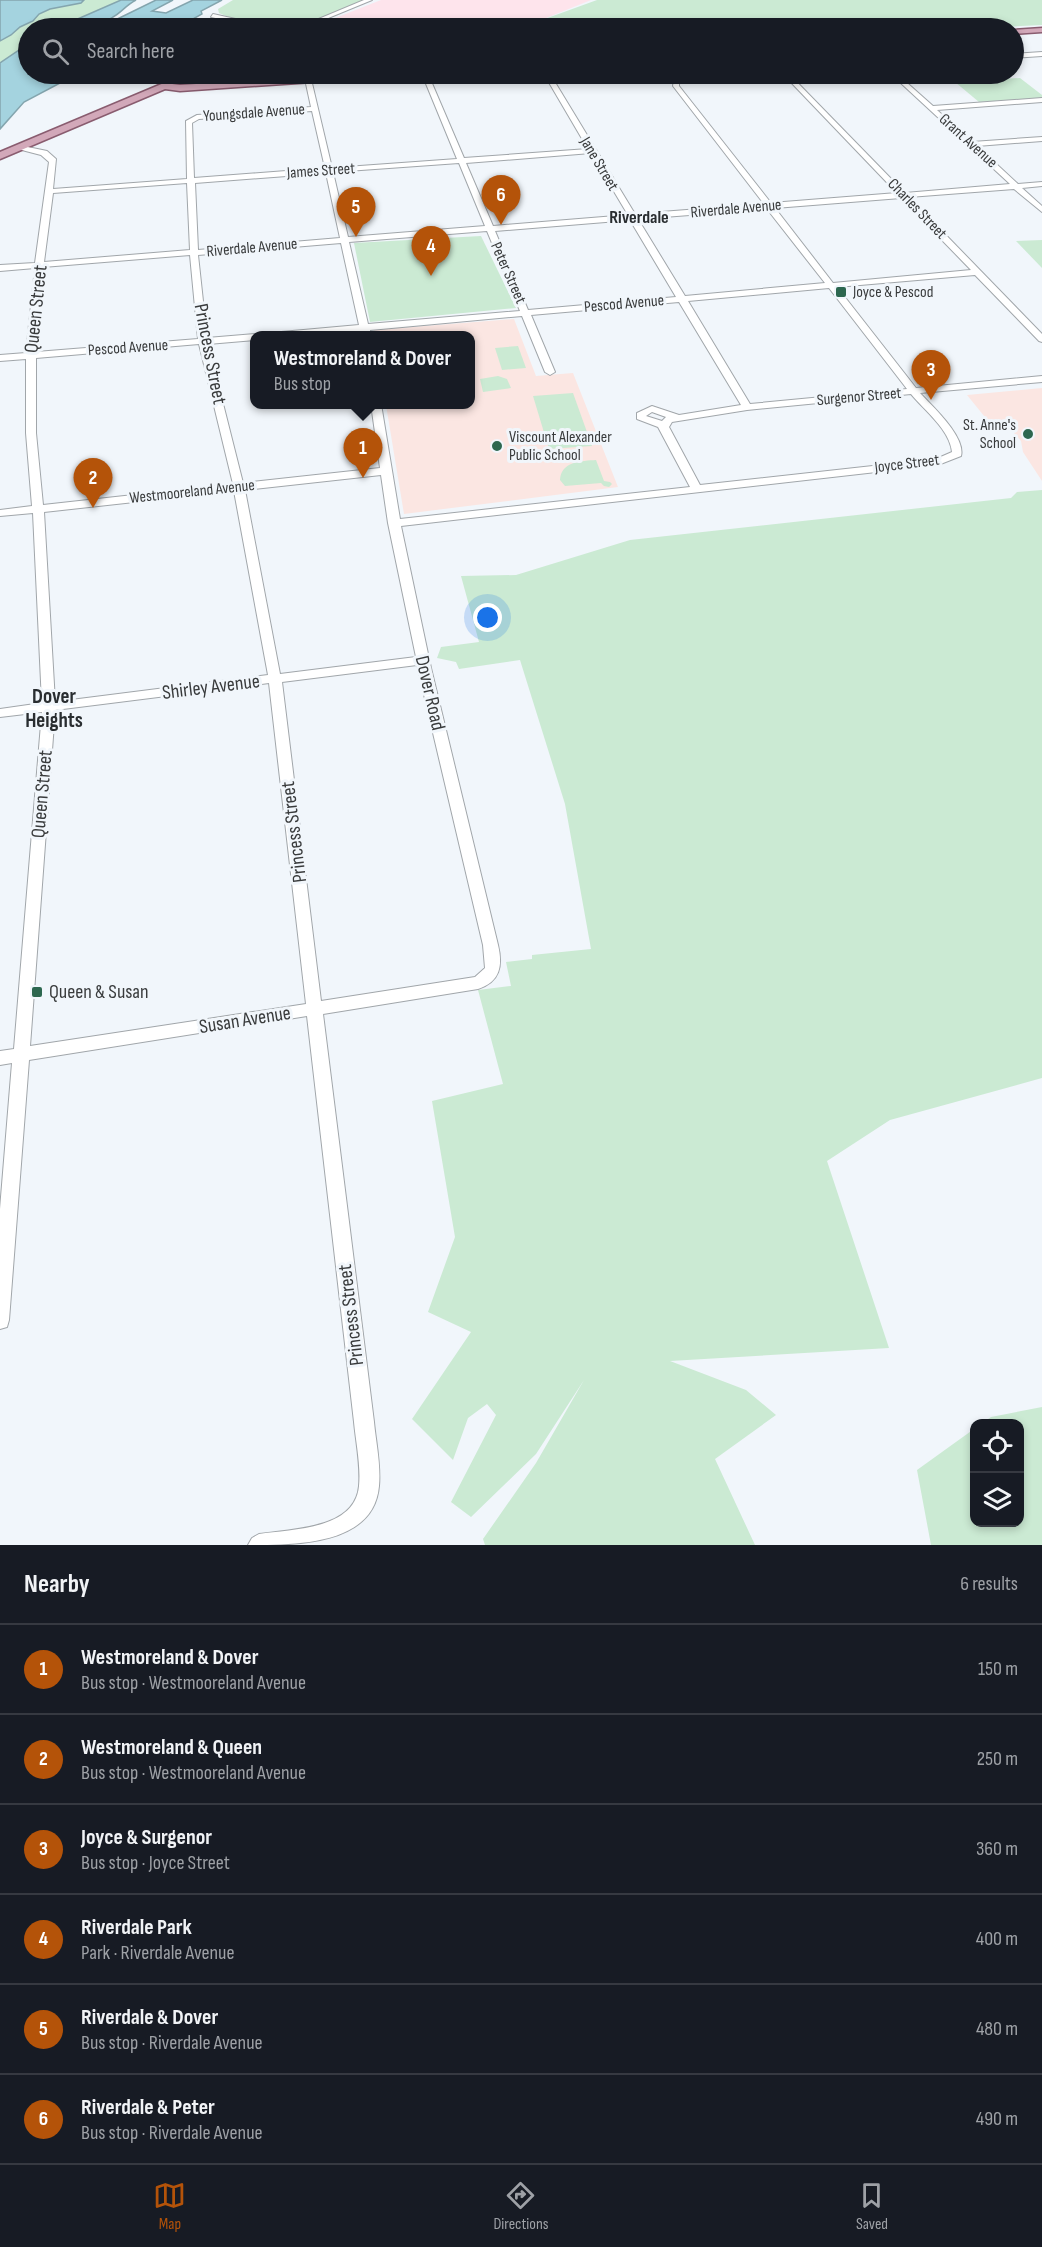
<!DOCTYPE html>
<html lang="en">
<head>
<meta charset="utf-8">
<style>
  body { margin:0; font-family:"Sofia Sans Condensed",sans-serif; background:#20242c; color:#f1f3f6 }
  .controls { position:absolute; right:18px; bottom:18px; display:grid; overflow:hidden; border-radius:12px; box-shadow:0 3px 9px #0003 }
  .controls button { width:54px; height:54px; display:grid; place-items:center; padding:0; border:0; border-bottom:2px solid #363941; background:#171b24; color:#f1f3f6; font:30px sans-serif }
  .you { position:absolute; left:488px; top:618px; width:21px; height:21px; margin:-15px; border:4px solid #fff; border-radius:50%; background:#1a73e8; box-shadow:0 0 0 9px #1a73e833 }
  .badge { display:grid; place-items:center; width:39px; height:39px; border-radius:50%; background:#b45309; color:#fff; font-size:20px; font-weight:700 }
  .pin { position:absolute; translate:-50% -50px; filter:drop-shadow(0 2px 3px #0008) }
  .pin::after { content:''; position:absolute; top:32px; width:21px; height:18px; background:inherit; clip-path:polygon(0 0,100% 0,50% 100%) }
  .popup { position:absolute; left:250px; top:331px; width:225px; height:78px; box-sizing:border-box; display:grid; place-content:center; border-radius:12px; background:#171b24; filter:drop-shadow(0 2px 4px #0005); font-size:20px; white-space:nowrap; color:#9ea1a6 }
  .popup b { font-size:22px; color:#f1f3f6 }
  .popup::after { content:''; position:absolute; left:50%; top:100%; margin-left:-12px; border:12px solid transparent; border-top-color:#171b24 }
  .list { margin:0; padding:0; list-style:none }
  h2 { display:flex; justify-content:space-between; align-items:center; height:78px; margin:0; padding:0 24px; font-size:26px }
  h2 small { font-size:20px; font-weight:400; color:#9ea1a6 }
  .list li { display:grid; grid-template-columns:39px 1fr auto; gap:18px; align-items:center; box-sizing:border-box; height:90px; padding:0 24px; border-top:2px solid #363941 }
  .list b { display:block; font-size:22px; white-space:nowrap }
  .list p { margin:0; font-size:20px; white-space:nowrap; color:#9ea1a6 }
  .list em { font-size:20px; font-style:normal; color:#9ea1a6 }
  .icon { flex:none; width:33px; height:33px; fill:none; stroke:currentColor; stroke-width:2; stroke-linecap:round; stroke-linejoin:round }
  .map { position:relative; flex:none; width:1042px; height:1545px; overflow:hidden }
  .search { position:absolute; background:#171b24; box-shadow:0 3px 9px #0003; left:18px; right:18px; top:18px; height:66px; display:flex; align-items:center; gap:15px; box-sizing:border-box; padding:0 21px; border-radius:33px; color:#9ea1a6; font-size:22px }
  .sheet { height:618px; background:#171b24 }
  nav { display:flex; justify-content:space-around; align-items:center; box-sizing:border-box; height:84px; border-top:2px solid #363941; background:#171b24; font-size:16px; color:#9ea1a6 }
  nav a { display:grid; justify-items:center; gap:3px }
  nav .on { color:#b45309 }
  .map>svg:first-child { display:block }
  .industrial { fill:#fee4ec }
  .education { fill:#fbe6e2 }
  .green { fill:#cbead3 }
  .water { fill:#a4d3df; stroke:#84a5ae; stroke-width:1.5 }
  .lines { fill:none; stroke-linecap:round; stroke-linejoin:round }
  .minor-casing { stroke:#a1a6aa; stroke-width:2 }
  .major-casing { stroke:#895c6f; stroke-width:3 }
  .minor { fill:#fff; fill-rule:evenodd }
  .major { fill:#d2a8b9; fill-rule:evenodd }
  .poi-dot { fill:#2d674f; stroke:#f1f6fb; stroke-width:2 }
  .labels { text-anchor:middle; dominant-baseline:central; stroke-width:6; stroke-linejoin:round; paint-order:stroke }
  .far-street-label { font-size:16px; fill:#393b3c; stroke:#f1f6fb }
  .far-poi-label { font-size:16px; fill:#393b3c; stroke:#f1f6fb; text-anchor:start }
  .far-neighbourhood-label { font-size:18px; font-weight:bold; fill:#292d30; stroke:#f1f6fb }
  .street-label { font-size:20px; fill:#393b3c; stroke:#f1f6fb }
  .poi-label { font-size:20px; fill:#393b3c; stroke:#f1f6fb; text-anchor:start }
  .neighbourhood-label { font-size:21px; font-weight:bold; fill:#292d30; stroke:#f1f6fb }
</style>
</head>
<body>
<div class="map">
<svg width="1042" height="1545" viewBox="0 0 1042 1545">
  <rect width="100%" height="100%" fill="#f1f6fb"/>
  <polygon class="industrial" points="381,0 591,0 521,28 330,28 315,26"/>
  <g class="education">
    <polygon points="514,319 536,376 573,373 618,487 404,514 386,405 471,404 471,336 375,335 374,330"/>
    <polygon points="1042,388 1042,481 1023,452 1021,441 1007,425 993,427 967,395"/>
  </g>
  <g class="green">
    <polygon points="84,0 121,0 64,27 28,28 28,44 0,63 0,41 11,35 20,27 33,21 39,14 50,9 81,3"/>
    <path d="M233,0H365C342,9 319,21 296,28C272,34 240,22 219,13L218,9Z"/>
    <polygon points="597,0 1042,0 1042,25 982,28 520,28"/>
    <polygon points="1020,78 1042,95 1042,98 979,102 955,82"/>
    <polygon points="481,236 516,308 370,322 354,243"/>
    <polygon points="1042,240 1042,268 1016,241"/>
    <polygon points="518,346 526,368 502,370 495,348"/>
    <polygon points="498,376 507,379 511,388 483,392 480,379"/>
    <polygon points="573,393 592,446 549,449 533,396"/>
    <path d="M596,460L604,481L610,482L612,484L609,487L604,486L601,483L565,486L560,480C561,461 582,461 596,460Z"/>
    <polygon points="1042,490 1042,1078 890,1120 827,1161 889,1348 670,1361 746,1390 776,1415 715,1459 755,1545 485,1545 483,1539 536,1463 584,1380 536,1454 471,1517 451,1502 496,1415 487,1404 468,1418 453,1460 412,1419 471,1332 428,1312 455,1237 432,1101 503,1084 478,990 511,986 506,962 532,959 532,955 591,949 565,804 520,660 459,669 456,662 437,658 441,647 479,642 461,576 516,575 630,540 1011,498 1017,492"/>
    <polygon points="1042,1407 1042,1545 931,1545 917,1470 974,1429 974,1522 1020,1522 1020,1424 982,1423 991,1417"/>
  </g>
  <g class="water">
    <polygon points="0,0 84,0 81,3 50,9 39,14 33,21 20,27 11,35 0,41"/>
    <path d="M121,0H136C126,5 122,12 113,17C95,29 78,29 57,28Z"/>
    <polygon points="156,0 173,0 152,11 166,13 193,0 222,0 201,11 202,14 177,28 99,28"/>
    <polygon points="28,44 28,74 77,74 24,102 0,129 0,63"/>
  </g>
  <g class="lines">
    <g class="minor-casing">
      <g id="minor">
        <polygon points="364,0 372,0 304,28 297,28"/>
        <polygon points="213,14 267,26 270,28 261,28 211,17"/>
        <polygon points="1042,52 1042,56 1014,58 1014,54"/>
        <polygon points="189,74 197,74 166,87 161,86"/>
        <path d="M422,74H428L464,158L588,149L544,74H550L635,214L764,204L673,86L674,80L686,74H708L689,77L679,82V86L771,203L897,193L783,74H789L905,193L1010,184L891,74H897L933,106L1042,98V102L937,110L972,142L1042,137V141L977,146L1018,184L1042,182V186L1022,188L1042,206V212L1014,189L909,197L1042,334V342L1039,341L975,275L837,287L916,388L1042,376V382L920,393C933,407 966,437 961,456L938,465L401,526L431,668L498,945C503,966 500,982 478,989L323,1014L374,1422C376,1443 381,1465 379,1486C374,1545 297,1545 248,1545L252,1538L259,1534C291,1529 355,1530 359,1486C361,1466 356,1443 354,1422L307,1016L29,1060L9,1320L7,1327L0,1329V1209L12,1063L0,1065V1051L14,1049L42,712L0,717V709L42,703L33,513L0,516V510L32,506L26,433V359L0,361V355L26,353L35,268L0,271V265L35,263L49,162L41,155L18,149V145L47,151L56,159L53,189L187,179L186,121L197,115L311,107L305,79L308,77L311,79L332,168L457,159ZM312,111L325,168L194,178L192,123L199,119ZM591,153L628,215L493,226L466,163ZM459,163L485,226L348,237L333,172ZM326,173L340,238L198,250L195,183ZM187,183L190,250L44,262L53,193ZM901,198L971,270L833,283L775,208ZM767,209L825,283L685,296L638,219ZM630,220L676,297L528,310L495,231ZM487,231L520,311L368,324L349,242ZM341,243L359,325L270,333L266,336H306L361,331L362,336H370V330L522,316L545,372L550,375L555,372L531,315L679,302L741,405L679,415L652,406L637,413V419L658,427L690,487L400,519L381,404H371L380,468L243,483L208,344L255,340V336H259L255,334L207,338L198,255ZM190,255L198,339L36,352L43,267ZM829,288L907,389L750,404L688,301ZM199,344L233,484L43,505L36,433V358ZM911,394C925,411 950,430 952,452L936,459L700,485L669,427L672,422L747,410ZM652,412L666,417L662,421L646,416ZM381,475L388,523L416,657L280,674L245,490ZM234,491L268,675L55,702L44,512ZM417,665L483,945L485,968L475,977L321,1001L282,682ZM269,683L306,1004L30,1046L55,710Z"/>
      </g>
    </g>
    <g class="major-casing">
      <g id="major">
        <polygon points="1042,28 1042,32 1014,34 1014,30"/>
        <polygon points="355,74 391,74 387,77 180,91 165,89 0,159 0,152 164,83 180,85"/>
      </g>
    </g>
    <use href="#minor" class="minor"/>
    <use href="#major" class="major"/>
  </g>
  <g class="poi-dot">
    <rect x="835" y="286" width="12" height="12" rx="3"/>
    <circle cx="1028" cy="434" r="6"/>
    <circle cx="497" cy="446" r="6"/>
    <rect x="31" y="986" width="12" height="12" rx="3"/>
  </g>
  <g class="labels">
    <g class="far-street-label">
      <text transform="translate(254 113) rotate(-4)">Youngsdale Avenue</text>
      <text transform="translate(968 141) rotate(42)">Grant Avenue</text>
      <text transform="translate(599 164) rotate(59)">Jane Street</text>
      <text transform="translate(321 171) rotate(-4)">James Street</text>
      <text transform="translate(736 209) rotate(-5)">Riverdale Avenue</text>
      <text transform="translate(917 209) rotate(46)">Charles Street</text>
      <text transform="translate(252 248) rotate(-5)">Riverdale Avenue</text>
      <text transform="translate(508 273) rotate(66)">Peter Street</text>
      <text transform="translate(624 304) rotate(-5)">Pescod Avenue</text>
      <text transform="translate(128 348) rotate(-4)">Pescod Avenue</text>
      <text transform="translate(859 397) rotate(-5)">Surgenor Street</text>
      <text transform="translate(907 464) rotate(-7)">Joyce Street</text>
      <text transform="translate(192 492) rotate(-6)">Westmooreland Avenue</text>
    </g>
    <g class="far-poi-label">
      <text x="853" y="292">Joyce &amp; Pescod</text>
      <text x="1016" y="425" text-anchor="end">St. Anne's<tspan x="1016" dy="18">School</tspan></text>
      <text x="509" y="437">Viscount Alexander<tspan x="509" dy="18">Public School</tspan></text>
    </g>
    <g class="far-neighbourhood-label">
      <text x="639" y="217">Riverdale</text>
    </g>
    <g class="street-label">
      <text transform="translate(36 309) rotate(-84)">Queen Street</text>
      <text transform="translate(210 354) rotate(79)">Princess Street</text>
      <text transform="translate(211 687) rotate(-7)">Shirley Avenue</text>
      <text transform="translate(430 693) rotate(77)">Dover Road</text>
      <text transform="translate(42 794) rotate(-85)">Queen Street</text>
      <text transform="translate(294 832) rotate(-97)">Princess Street</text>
      <text transform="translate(245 1020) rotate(-9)">Susan Avenue</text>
      <text transform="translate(351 1315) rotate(-97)">Princess Street</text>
    </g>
    <g class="poi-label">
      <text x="49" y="992">Queen &amp; Susan</text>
    </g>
    <g class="neighbourhood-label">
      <text x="54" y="696">Dover<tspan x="54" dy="24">Heights</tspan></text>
    </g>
  </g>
</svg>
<div class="controls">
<button><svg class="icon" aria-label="locate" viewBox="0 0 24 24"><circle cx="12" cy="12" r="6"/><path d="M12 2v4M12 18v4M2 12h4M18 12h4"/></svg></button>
<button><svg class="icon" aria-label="layers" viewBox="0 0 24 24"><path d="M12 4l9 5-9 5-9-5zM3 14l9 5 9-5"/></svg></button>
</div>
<div class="you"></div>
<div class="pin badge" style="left:363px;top:478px">1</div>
<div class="popup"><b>Westmoreland &amp; Dover</b>Bus stop</div>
<div class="pin badge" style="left:93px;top:508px">2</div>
<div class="pin badge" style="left:931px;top:400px">3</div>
<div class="pin badge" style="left:431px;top:276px">4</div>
<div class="pin badge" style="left:356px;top:237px">5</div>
<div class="pin badge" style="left:501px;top:225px">6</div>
<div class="search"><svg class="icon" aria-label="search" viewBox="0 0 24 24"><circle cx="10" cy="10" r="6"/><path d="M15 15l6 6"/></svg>Search here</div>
</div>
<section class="sheet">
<h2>Nearby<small>6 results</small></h2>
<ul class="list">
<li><span class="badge">1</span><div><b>Westmoreland &amp; Dover</b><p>Bus stop · Westmooreland Avenue</p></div><em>150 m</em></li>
<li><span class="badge">2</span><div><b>Westmoreland &amp; Queen</b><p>Bus stop · Westmooreland Avenue</p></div><em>250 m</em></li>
<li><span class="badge">3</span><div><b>Joyce &amp; Surgenor</b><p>Bus stop · Joyce Street</p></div><em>360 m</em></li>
<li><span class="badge">4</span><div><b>Riverdale Park</b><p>Park · Riverdale Avenue</p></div><em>400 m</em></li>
<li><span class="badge">5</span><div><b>Riverdale &amp; Dover</b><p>Bus stop · Riverdale Avenue</p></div><em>480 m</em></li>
<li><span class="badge">6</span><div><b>Riverdale &amp; Peter</b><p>Bus stop · Riverdale Avenue</p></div><em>490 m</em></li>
</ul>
</section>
<nav>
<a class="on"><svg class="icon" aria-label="map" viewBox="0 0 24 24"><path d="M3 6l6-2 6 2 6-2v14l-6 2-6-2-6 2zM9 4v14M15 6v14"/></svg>Map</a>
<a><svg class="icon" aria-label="directions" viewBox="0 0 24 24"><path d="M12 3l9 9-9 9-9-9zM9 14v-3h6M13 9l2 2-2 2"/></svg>Directions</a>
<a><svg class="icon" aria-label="saved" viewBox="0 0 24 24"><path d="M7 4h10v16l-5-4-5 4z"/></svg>Saved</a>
</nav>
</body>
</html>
